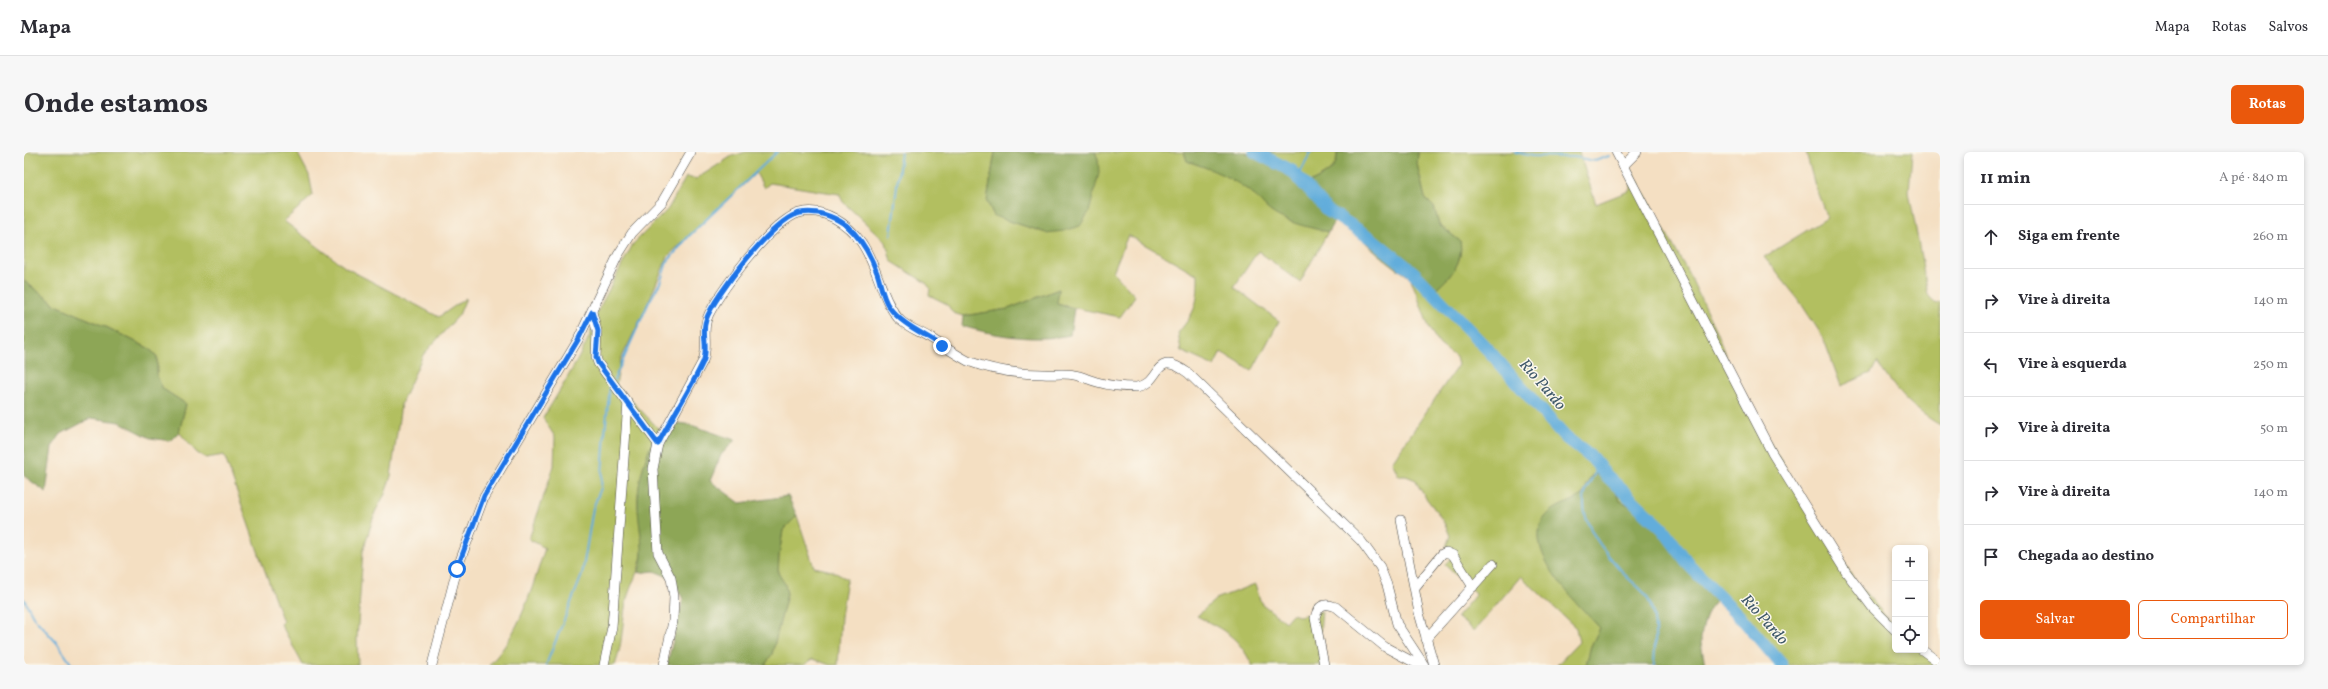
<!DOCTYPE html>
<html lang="pt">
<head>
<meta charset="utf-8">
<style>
  body { margin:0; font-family:Vollkorn,serif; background:#f7f7f7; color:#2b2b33 }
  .controls { position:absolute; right:12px; bottom:12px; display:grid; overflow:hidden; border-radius:6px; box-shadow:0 2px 6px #0003 }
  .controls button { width:36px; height:36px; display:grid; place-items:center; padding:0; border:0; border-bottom:1px solid #e1e1e2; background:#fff; color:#2b2b33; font:20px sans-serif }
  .stop { position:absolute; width:12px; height:12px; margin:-9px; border:3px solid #1a73e8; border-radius:50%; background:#fff }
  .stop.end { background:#1a73e8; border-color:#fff; box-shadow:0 1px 4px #0008 }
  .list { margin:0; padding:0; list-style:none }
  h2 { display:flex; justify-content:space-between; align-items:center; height:52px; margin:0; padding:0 16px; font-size:17px }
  h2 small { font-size:13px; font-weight:400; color:#7c7c81 }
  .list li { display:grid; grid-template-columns:26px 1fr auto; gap:12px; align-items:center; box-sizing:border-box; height:64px; padding:0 16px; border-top:1px solid #e1e1e2 }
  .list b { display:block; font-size:15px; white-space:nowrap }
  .list em { font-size:13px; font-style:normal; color:#7c7c81 }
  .actions { display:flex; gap:8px; padding:12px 16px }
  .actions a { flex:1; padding:9px 0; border:1px solid #ea580c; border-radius:6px; text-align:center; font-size:14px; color:#ea580c }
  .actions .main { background:#ea580c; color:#fff }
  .icon { flex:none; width:22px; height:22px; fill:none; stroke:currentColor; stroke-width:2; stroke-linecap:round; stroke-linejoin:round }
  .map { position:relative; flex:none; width:1916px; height:513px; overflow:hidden; border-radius:6px }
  header { display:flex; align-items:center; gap:24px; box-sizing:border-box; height:56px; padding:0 20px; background:#fff; border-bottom:1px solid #e1e1e2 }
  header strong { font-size:19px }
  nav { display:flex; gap:22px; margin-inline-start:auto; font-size:14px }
  .intro { display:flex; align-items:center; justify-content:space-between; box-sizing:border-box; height:96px; padding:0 24px }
  h1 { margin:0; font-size:28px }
  .button { padding:10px 18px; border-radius:6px; background:#ea580c; color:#fff; font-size:14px; font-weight:700 }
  main { display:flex; gap:24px; padding:0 24px }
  aside { flex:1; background:#fff; border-radius:6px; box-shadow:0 2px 6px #0003 }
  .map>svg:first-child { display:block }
  .green { fill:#b2bf61; stroke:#6e7546 }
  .forest { fill:#8da657; stroke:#5c6841 }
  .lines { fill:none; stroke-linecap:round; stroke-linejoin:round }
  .stream { stroke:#62addb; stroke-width:2 }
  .river { stroke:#62addb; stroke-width:13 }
  .minor-casing { stroke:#494642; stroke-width:10 }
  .minor { stroke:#fff; stroke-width:9 }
  .route { stroke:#1a73e8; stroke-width:5 }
  .labels { text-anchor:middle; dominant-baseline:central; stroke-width:3; stroke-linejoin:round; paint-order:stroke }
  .water-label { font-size:16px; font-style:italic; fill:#3e5869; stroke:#fbf7ec }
</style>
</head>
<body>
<header>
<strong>Mapa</strong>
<nav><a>Mapa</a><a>Rotas</a><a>Salvos</a></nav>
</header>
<div class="intro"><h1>Onde estamos</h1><a class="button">Rotas</a></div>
<main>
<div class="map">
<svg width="1916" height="513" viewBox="0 0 1916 513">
  <rect width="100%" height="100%" fill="#fbf7ec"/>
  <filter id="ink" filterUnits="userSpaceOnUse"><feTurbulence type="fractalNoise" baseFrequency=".025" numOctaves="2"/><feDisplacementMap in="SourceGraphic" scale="8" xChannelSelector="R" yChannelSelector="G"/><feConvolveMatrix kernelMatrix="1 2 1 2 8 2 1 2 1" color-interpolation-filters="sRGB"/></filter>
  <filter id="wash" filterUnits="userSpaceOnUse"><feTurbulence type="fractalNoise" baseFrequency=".012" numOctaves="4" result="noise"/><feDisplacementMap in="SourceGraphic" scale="16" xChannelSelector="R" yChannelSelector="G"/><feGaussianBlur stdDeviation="0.9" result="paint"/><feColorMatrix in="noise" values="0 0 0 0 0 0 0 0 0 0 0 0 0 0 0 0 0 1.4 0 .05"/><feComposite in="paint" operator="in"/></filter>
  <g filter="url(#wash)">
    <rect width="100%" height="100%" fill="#f4dfc2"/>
    <g class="green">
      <polygon points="0,0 273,0 285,23 289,43 260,69 322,116 415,165 442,146 435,163 399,203 377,252 367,324 361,342 351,360 339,399 333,487 334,513 279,513 257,472 259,470 200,303 182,306 173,301 155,280 162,252 139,237 133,224 133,205 126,197 82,175 32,153 0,129"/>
      <path d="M722,0H971L963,49L970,64L1022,81L1074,7L1071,0H1160L1163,9L1193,19L1215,31L1231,44L1247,60L1304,80L1276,130L1234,99L1210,135L1255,169L1228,219L1197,200L1190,214L1157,199L1154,181C1172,159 1174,152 1174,123L1104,83L1089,120L1111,144L1096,165L1032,152L1035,137L984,157L939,164L929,161L923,152L905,143L906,136L902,131L867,109L862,90L819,50L815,42L746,31L740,36L732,21L644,104L620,160L597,207L592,233L635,277C624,297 612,332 614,355C615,367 619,380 619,392C619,414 607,430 602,450C598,471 599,492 591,513H465C496,482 508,436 521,396L505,387L530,314L531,285L519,266C530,248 573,180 571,164L609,92L644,57L662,25L672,27L708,4Z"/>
      <path d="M1220,0H1313C1315,19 1297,24 1284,32Z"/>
      <path d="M1394,0H1555L1572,52L1607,38V17L1667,126L1692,179L1718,246L1832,430L1864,467L1871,473V498H1901L1916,513H1750L1726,482L1693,447L1675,420L1648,397L1639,382L1608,355L1596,349L1582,322L1568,323C1559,346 1557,346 1534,355L1524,411L1546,443L1576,476L1567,494L1562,513H1533L1555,490L1552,476L1497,424L1450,479L1433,465L1452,442L1421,413L1430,402L1422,395L1426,384C1418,360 1399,348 1392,328L1382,324H1375L1368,310L1434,213L1432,205L1416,193L1406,178L1387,127L1410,139C1426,125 1440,111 1436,89L1415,73L1410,55L1401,46L1393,12Z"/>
      <path d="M1782,0H1888L1885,40L1904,143L1912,152L1916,150V273C1887,256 1871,238 1853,210L1847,221L1817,234L1799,185L1774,147L1740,105L1803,66L1791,34Z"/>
      <polygon points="773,364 790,415 808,419 823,427 817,464 814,513 806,513 789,507 780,513 741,513 748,502 763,442 760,432 754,421 755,404 759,378"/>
      <path d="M1231,432L1237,451L1261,470L1268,462L1275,464L1298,459L1296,481L1303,513H1228C1214,484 1201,479 1173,464L1192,447Z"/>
    </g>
    <g class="forest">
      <polygon points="971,0 1071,0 1074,7 1075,21 1065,60 1056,74 1040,79 1022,81 970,64 963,49"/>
      <path d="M1160,0H1220L1283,32C1297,25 1315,19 1313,0H1394L1393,12L1401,46L1410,55L1415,73L1436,89C1440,110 1426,126 1410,139C1373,120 1341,94 1315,61L1304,80C1288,76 1259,70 1246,59C1240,55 1236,48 1231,44C1211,26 1187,17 1163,9Z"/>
      <polygon points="0,129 32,153 82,175 126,197 133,205 133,224 139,237 162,252 155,280 147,289 126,286 96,270 67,266 37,282 28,295 22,340 0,324"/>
      <path d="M1035,137L1033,152L1050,157L1046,183C1011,190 972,184 938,174L939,164L984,157Z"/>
      <path d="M655,271L667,273L711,288L697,303L686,329L716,351L764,344L773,364L759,378L755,404L754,421L761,432L763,442L748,502L741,513H643L659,447L649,427L630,419L614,421C623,398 614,377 614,353C613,327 623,299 635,277Z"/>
      <path d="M1582,322L1596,349L1621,361L1633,371L1648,397L1675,420L1693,447C1684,454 1676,480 1677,491C1678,498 1680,506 1681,513H1562L1567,494L1576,476C1555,453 1490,392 1525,361C1536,351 1552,350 1562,340V333L1568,323Z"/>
    </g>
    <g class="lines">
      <g class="stream">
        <polyline points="1491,0 1508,4 1551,5 1571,9 1585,4"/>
        <polyline points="1274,25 1287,0"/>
        <polyline points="867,83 877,0"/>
        <polyline points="590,228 625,150 636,131 643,110 665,84 753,0"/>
        <path d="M1575,314C1571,322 1565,330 1562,338C1551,369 1584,404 1603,425C1610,432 1620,438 1624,447C1634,468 1631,491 1630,513"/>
        <polyline points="0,447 10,466 33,491 48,513"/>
        <polyline points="522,513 558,423 569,356 577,336 581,280 586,233"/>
      </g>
      <polyline class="river" points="1231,0 1268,19 1303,58 1348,87 1389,120 1466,200 1541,285 1568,306 1582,323 1639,377 1666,414 1721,470 1758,513"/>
    </g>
  </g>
  <g filter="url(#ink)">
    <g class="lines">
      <g class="minor-casing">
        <g id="minor">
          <polyline points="1592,0 1748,301 1822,420 1848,455 1871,478"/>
          <polyline points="1599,14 1613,0"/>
          <path d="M568,160L573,179L572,205L574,211L634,292L679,209C685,193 677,177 685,162C698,137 748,69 775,61C799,54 824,72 837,90C854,114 856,144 874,166C882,175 895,179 905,185C918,193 931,202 944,209C967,218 995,222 1019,222C1029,223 1040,221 1050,223C1058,224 1065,228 1073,230C1086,234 1099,235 1112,235C1138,233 1128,195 1164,221L1337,389L1356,415L1363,433L1373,472L1400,513"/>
          <polyline points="634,292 629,317 634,401 647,426 650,445 649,469 640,513"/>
          <polyline points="1377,368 1395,461 1410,513"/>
          <polyline points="1392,434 1418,402 1422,400 1429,403 1449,435"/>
          <polyline points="1402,487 1469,412"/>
          <polyline points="1898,498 1916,511"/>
          <polyline points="408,513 433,417 460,345 554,188 594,103 608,81 638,50 667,0"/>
          <polyline points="580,513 588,475 604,250"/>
          <path d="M1300,513L1291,466C1294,453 1300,450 1312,455L1361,495L1395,513"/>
        </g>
      </g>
      <use href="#minor" class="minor"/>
    </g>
  </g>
  <g class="lines" filter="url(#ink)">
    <path class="route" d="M433,417L460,344L554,188L568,160L574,179L572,205L574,211L634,292C648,265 666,238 679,210C685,196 677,182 682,168C690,144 751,65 776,61C792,58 809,64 822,73C836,85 847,104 853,121C857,132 858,145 865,155C879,174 900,181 918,194"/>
  </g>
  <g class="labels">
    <g class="water-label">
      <text transform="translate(1518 233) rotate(49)">Rio Pardo</text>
      <text transform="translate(1740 468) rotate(48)">Rio Pardo</text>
    </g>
  </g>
</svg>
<div class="controls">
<button>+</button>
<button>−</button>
<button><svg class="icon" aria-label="locate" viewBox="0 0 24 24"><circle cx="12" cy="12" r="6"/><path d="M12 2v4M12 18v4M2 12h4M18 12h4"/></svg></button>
</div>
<div class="stop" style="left:433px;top:417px"></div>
<div class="stop end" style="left:918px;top:194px"></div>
</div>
<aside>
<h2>11 min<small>A pé · 840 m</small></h2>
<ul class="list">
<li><svg class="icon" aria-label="ahead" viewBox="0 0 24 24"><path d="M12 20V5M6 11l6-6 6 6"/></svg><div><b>Siga em frente</b></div><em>260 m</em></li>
<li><svg class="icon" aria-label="right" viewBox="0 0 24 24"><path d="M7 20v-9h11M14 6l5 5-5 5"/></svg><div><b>Vire à direita</b></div><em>140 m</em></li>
<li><svg class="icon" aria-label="left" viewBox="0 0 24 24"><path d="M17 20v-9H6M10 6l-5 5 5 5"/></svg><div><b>Vire à esquerda</b></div><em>250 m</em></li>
<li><svg class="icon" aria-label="right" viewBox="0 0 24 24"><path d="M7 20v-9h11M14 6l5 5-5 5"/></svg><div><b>Vire à direita</b></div><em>50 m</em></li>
<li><svg class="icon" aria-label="right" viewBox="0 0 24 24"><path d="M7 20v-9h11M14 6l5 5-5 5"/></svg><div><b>Vire à direita</b></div><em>140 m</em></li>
<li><svg class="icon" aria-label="arrive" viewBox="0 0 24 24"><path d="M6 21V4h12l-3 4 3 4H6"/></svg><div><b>Chegada ao destino</b></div></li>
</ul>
<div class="actions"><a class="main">Salvar</a><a>Compartilhar</a></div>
</aside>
</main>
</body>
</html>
